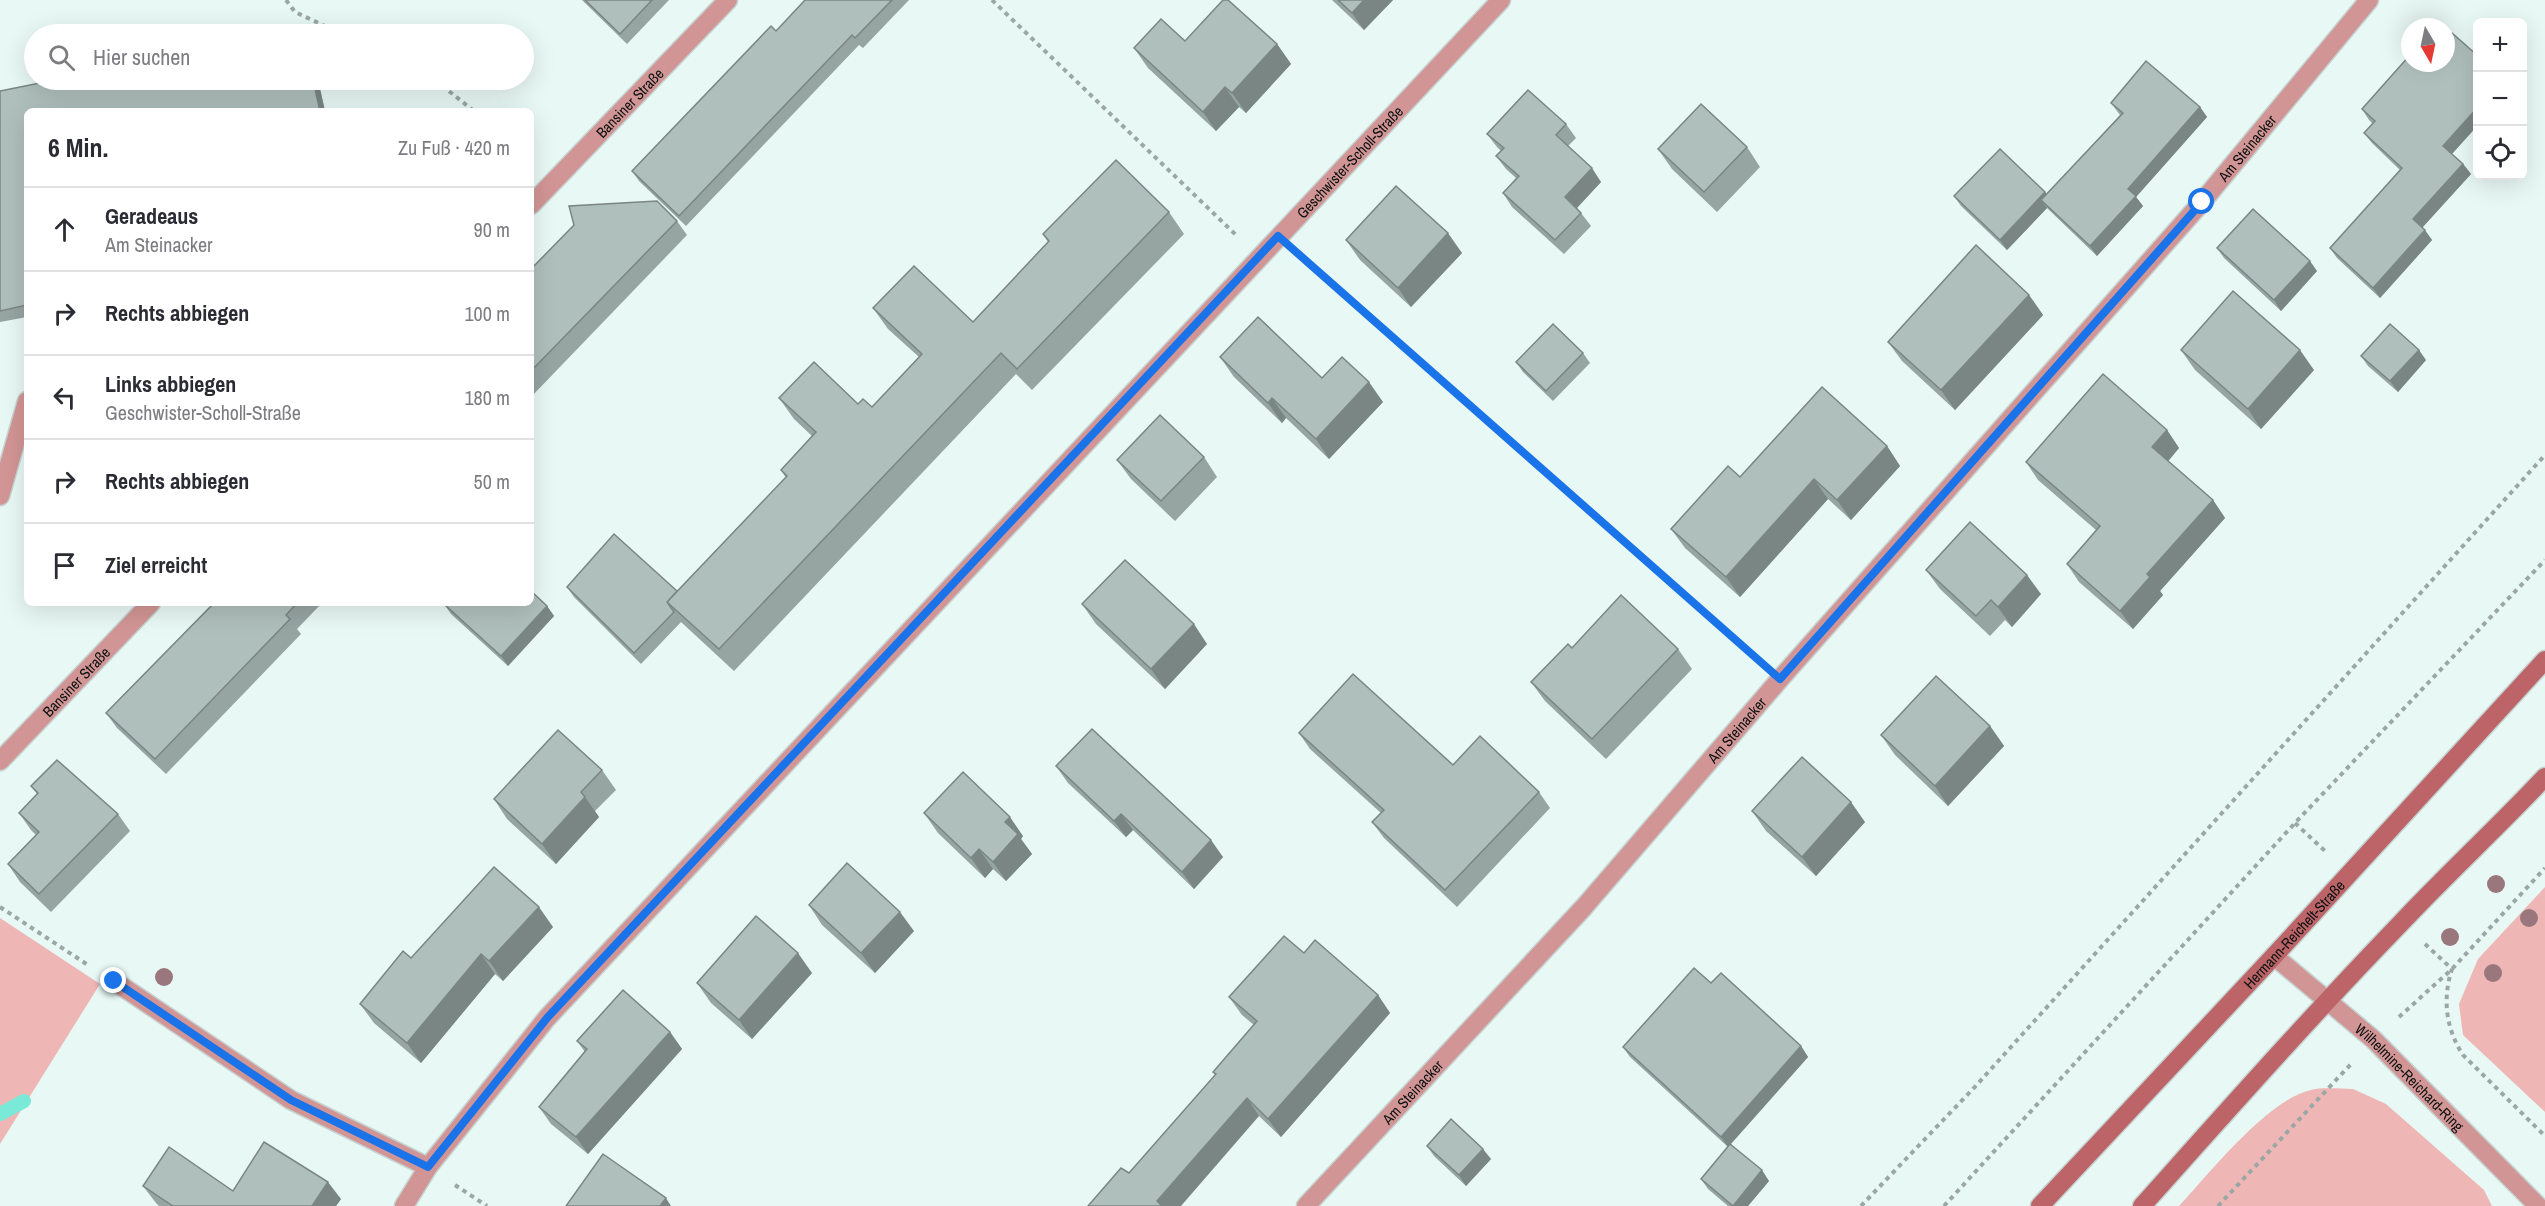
<!DOCTYPE html>
<html lang="de">
<head>
<meta charset="utf-8">
<style>
  body { margin:0; font-family:"Archivo Narrow",sans-serif; background:#f7f7f7; color:#2b2b33 }
  .controls { position:absolute; right:18px; top:18px; display:grid; overflow:hidden; border-radius:9px; box-shadow:0 6px 24px #0002 }
  .controls button { width:54px; height:54px; display:grid; place-items:center; padding:0; border:0; border-bottom:2px solid #e1e1e2; background:#fff; color:#2b2b33; font:30px sans-serif }
  .compass { position:absolute; left:2401px; top:18px; width:54px; height:54px; border-radius:50%; background:#fff; box-shadow:0 6px 24px #0002; rotate:171deg }
  .stop { position:absolute; width:18px; height:18px; margin:-14px; border:4px solid #1a73e8; border-radius:50%; background:#fff }
  .stop.end { background:#1a73e8; border-color:#fff; box-shadow:0 2px 6px #0008 }
  .list { margin:0; padding:0; list-style:none }
  h2 { display:flex; justify-content:space-between; align-items:center; height:78px; margin:0; padding:0 24px; font-size:26px }
  h2 small { font-size:20px; font-weight:400; color:#7c7c81 }
  .list li { display:grid; grid-template-columns:39px 1fr auto; gap:18px; align-items:center; box-sizing:border-box; height:84px; padding:0 24px; border-top:2px solid #e1e1e2 }
  .list b { display:block; font-size:22px; white-space:nowrap }
  .list p { margin:0; font-size:20px; white-space:nowrap; color:#7c7c81 }
  .list em { font-size:20px; font-style:normal; color:#7c7c81 }
  .icon { flex:none; width:33px; height:33px; fill:none; stroke:currentColor; stroke-width:2; stroke-linecap:round; stroke-linejoin:round }
  .map { position:relative; flex:none; width:2545px; height:1206px; overflow:hidden }
  .search { position:absolute; background:#fff; box-shadow:0 6px 24px #0002; left:24px; top:24px; width:510px; height:66px; display:flex; align-items:center; gap:15px; box-sizing:border-box; padding:0 21px; border-radius:33px; color:#7c7c81; font-size:22px }
  .panel { position:absolute; background:#fff; box-shadow:0 6px 24px #0002; left:24px; top:108px; width:510px; height:498px; border-radius:9px }
  .map>svg:first-child { display:block }
  .green { fill:#efb6b6 }
  .lines { fill:none; stroke-linecap:round; stroke-linejoin:round }
  .stream { stroke:#7ae9d8; stroke-width:14 }
  .service-casing { stroke:#c5d3d1; stroke-width:21 }
  .minor-casing { stroke:#c5d3d1; stroke-width:21 }
  .secondary-casing { stroke:#c5d3d1; stroke-width:21 }
  .path { stroke:#9ba7a4; stroke-width:4; stroke-dasharray:4.5 4.5; stroke-linecap:butt }
  .service { stroke:#d29595; stroke-width:18 }
  .minor { stroke:#d29595; stroke-width:18 }
  .secondary { stroke:#bc6468; stroke-width:18 }
  .tree { fill:#9a777d }
  .wall { fill:#96a4a2 }
  .shaded-wall { fill:#7a8684 }
  .building { fill:#afbfbc; stroke:#7a8684; stroke-width:1.5 }
  .route { stroke:#1a73e8; stroke-width:8 }
  .labels { text-anchor:middle; dominant-baseline:central; stroke-width:6; stroke-linejoin:round; paint-order:stroke }
  .street-label { font-size:15px; fill:#0d1211; stroke:#e8f8f5 }
</style>
</head>
<body>
<div class="map">
<svg width="2545" height="1206" viewBox="0 0 2545 1206">
  <rect width="100%" height="100%" fill="#e8f8f5"/>
  <g class="green">
    <polygon points="2545,887 2545,1112 2463,1035 2459,1004 2478,959"/>
    <polygon points="0,918 100,984 0,1144"/>
    <path d="M2353,1089L2386,1104L2484,1190L2492,1206H2179C2210,1173 2267,1100 2311,1090C2324,1087 2340,1089 2353,1089Z"/>
  </g>
  <g class="lines">
    <polyline class="stream" points="0,1114 24,1101"/>
    <g class="service-casing">
      <g id="service">
        <polyline points="0,496 27,401"/>
        <polyline points="114,981 291,1100 428,1167"/>
      </g>
    </g>
    <g class="minor-casing">
      <g id="minor">
        <path id="s1" d="M531,205L728,0"/>
        <path id="s2" d="M0,761L151,603"/>
        <path id="s3" d="M2274,956L2373,1039L2538,1206"/>
        <path id="s4" d="M404,1206L428,1167L547,1018L1501,0"/>
        <path id="s5" d="M1306,1206L1584,907L1780,679L2202,202L2369,0"/>
      </g>
    </g>
    <g class="secondary-casing">
      <g id="secondary">
        <path id="s6" d="M2040,1206L2274,956L2545,660"/>
        <path d="M2142,1206C2227,1111 2312,1015 2401,923C2448,873 2498,827 2545,777"/>
      </g>
    </g>
    <g class="path">
      <polyline points="286,0 295,12 342,34"/>
      <polyline points="992,0 1236,235"/>
      <polyline points="435,80 474,111"/>
      <polyline points="1303,258 1754,656"/>
      <polyline points="2295,823 2325,851"/>
      <polyline points="0,907 88,965"/>
      <path d="M2425,944L2452,969C2442,999 2446,1029 2463,1055L2545,1136"/>
      <polyline points="2399,1017 2452,969 2545,868"/>
      <polyline points="455,1185 487,1206"/>
      <polyline points="1861,1206 1973,1089 2545,455"/>
      <polyline points="1944,1206 2295,823 2545,560"/>
      <polyline points="2218,1206 2351,1064"/>
    </g>
    <use href="#service" class="service"/>
    <use href="#minor" class="minor"/>
    <use href="#secondary" class="secondary"/>
  </g>
  <g class="tree">
    <circle cx="2496" cy="884" r="9"/>
    <circle cx="2529" cy="918" r="9"/>
    <circle cx="2450" cy="937" r="9"/>
    <circle cx="2493" cy="973" r="9"/>
    <circle cx="164" cy="977" r="9"/>
  </g>
  <g class="wall">
    <polygon points="582,0 669,0 627,44"/>
    <polygon points="805,0 909,0 863,48 859,45 686,226 639,181 632,171 776,31"/>
    <polygon points="1332,0 1393,0 1364,30"/>
    <polygon points="1185,41 1277,44 1291,64 1246,113 1239,107 1216,131 1148,68 1134,48"/>
    <polygon points="2478,56 2478,125 2452,154 2463,164 2471,174 2422,228 2432,240 2380,298 2337,258 2330,248 2400,170 2372,143 2364,133 2373,124 2369,120 2362,109 2446,63"/>
    <polygon points="55,80 318,80 325,111 27,111 27,317 0,322 0,91"/>
    <polygon points="2111,103 2200,107 2207,117 2136,197 2143,206 2097,256 2047,208 2007,250 1961,206 1954,196 2045,192 2047,194 2120,115"/>
    <polygon points="1566,124 1576,138 1568,146 1601,182 1577,208 1581,213 1591,226 1564,254 1512,207 1503,193 1516,178 1506,169 1496,156 1501,151 1497,147 1487,134"/>
    <polygon points="1747,147 1760,167 1717,212 1672,169 1658,149"/>
    <polygon points="1169,212 1184,234 1032,390 1016,374 734,671 681,622 641,664 574,597 567,587 677,591 786,478 781,470 812,436 794,419 779,398 858,404 872,407 919,357 888,329 873,308 973,322 1048,242 1043,234"/>
    <polygon points="677,221 687,235 531,397 531,269"/>
    <polygon points="1346,240 1462,253 1411,307 1360,260"/>
    <polygon points="2217,248 2317,271 2281,311 2224,258"/>
    <polygon points="2029,295 2043,315 1955,410 1902,361 1888,342"/>
    <polygon points="2181,350 2314,370 2261,429 2195,370"/>
    <polygon points="1583,353 1590,363 1553,401 1523,372 1516,362"/>
    <polygon points="2361,356 2426,360 2398,392 2368,366"/>
    <polygon points="1220,357 1322,378 1383,402 1329,459 1286,418 1282,423 1234,377"/>
    <polygon points="2167,430 2179,448 2168,461 2213,500 2225,518 2160,591 2163,595 2133,629 2079,582 2067,564 2096,530 2038,480 2026,462"/>
    <polygon points="1887,446 1900,466 1851,520 1828,499 1740,597 1685,548 1671,529 1740,477"/>
    <polygon points="1204,457 1217,477 1175,521 1131,479 1117,460"/>
    <polygon points="1926,570 2041,594 2012,627 2005,620 1990,636 1940,589"/>
    <polygon points="209,603 322,603 297,629 301,634 166,774 117,728 106,713 211,607 208,604"/>
    <polygon points="444,604 547,606 554,616 508,666 451,614"/>
    <polygon points="1082,604 1207,644 1165,689 1096,624"/>
    <polygon points="1678,649 1692,669 1606,759 1545,701 1531,682"/>
    <polygon points="1990,726 2004,746 1948,806 1895,755 1881,735"/>
    <polygon points="1299,733 1453,765 1539,792 1550,808 1457,907 1384,838 1372,822 1381,813 1310,749"/>
    <polygon points="1056,766 1223,857 1194,889 1133,830 1126,837 1068,783"/>
    <polygon points="602,770 616,790 595,811 599,817 556,864 507,819 494,799"/>
    <polygon points="31,786 118,814 130,831 51,912 20,882 8,864 36,835 31,830 19,813 37,794"/>
    <polygon points="1752,811 1865,822 1816,876 1766,831"/>
    <polygon points="924,813 1023,836 1021,839 1032,854 1006,881 993,869 985,878 938,833"/>
    <polygon points="809,905 914,931 875,973 822,925"/>
    <polygon points="553,927 503,981 495,974 421,1063 374,1023 360,1004 411,958"/>
    <polygon points="1304,953 1378,995 1390,1013 1281,1137 1259,1116 1129,1173 1215,1075 1213,1072 1254,1025 1242,1015 1229,997"/>
    <polygon points="812,973 752,1039 711,1003 697,983"/>
    <polygon points="1711,983 1801,1046 1808,1057 1731,1144 1769,1181 1748,1206 1728,1206 1708,1189 1701,1179 1728,1147 1630,1057 1623,1047"/>
    <polygon points="670,1032 682,1049 588,1154 551,1124 539,1107 585,1052 577,1041"/>
    <polygon points="1427,1146 1491,1159 1466,1186 1434,1156"/>
    <polygon points="143,1186 341,1199 336,1206 159,1206 156,1203"/>
  </g>
  <g class="shaded-wall">
    <polygon points="1364,0 1393,0 1364,30 1352,13"/>
    <polygon points="1277,44 1291,64 1246,113 1232,93"/>
    <polygon points="313,80 318,80 325,111 320,111"/>
    <polygon points="1225,87 1239,107 1216,131 1203,112"/>
    <polygon points="2200,107 2207,117 2136,197 2143,206 2097,256 2090,246 2128,189"/>
    <polygon points="2478,107 2478,125 2450,156 2443,146"/>
    <polygon points="2463,164 2471,174 2420,230 2413,219"/>
    <polygon points="1592,168 1601,182 1574,211 1565,197"/>
    <polygon points="2045,192 2052,202 2041,200 2047,208 2007,250 2000,240"/>
    <polygon points="2425,230 2432,240 2380,298 2373,288"/>
    <polygon points="1448,233 1462,253 1411,307 1398,288"/>
    <polygon points="2310,261 2317,271 2281,311 2274,300"/>
    <polygon points="2029,295 2043,315 1955,410 1941,390"/>
    <polygon points="2300,350 2314,370 2261,429 2248,409"/>
    <polygon points="2419,350 2426,360 2398,392 2390,381"/>
    <polygon points="1369,382 1383,402 1329,459 1316,439"/>
    <polygon points="1272,398 1286,418 1282,423 1268,403"/>
    <polygon points="2167,430 2179,448 2165,465 2152,447"/>
    <polygon points="1887,446 1900,466 1851,520 1837,500"/>
    <polygon points="1814,479 1828,499 1740,597 1726,577"/>
    <polygon points="2213,500 2225,518 2160,591 2163,595 2133,629 2120,611 2147,574"/>
    <polygon points="2027,575 2041,594 2012,627 1998,607"/>
    <polygon points="547,606 554,616 508,666 501,656"/>
    <polygon points="1194,624 1207,644 1165,689 1151,669"/>
    <polygon points="1990,726 2004,746 1948,806 1935,786"/>
    <polygon points="585,797 599,817 556,864 542,844"/>
    <polygon points="1851,802 1865,822 1816,876 1802,857"/>
    <polygon points="1121,814 1133,830 1126,837 1114,821"/>
    <polygon points="1010,817 1023,836 1021,839 1032,854 1006,881 993,862 1005,822"/>
    <polygon points="1211,840 1223,857 1194,889 1182,872"/>
    <polygon points="979,849 993,869 985,878 971,858"/>
    <polygon points="539,907 553,927 503,981 489,961"/>
    <polygon points="900,912 914,931 875,973 861,953"/>
    <polygon points="798,953 812,973 752,1039 739,1020"/>
    <polygon points="481,954 495,974 421,1063 407,1043"/>
    <polygon points="1378,995 1390,1013 1281,1137 1268,1119"/>
    <polygon points="670,1032 682,1049 588,1154 576,1137"/>
    <polygon points="1801,1046 1808,1057 1728,1147 1721,1137"/>
    <polygon points="1247,1098 1259,1116 1181,1206 1160,1206 1157,1201"/>
    <polygon points="1483,1149 1491,1159 1466,1186 1459,1175"/>
    <polygon points="1762,1170 1769,1181 1748,1206 1733,1206"/>
    <polygon points="328,1182 341,1199 336,1206 312,1206"/>
    <polygon points="666,1198 671,1206 660,1206"/>
  </g>
  <g class="building">
    <polygon points="585,0 652,0 620,34"/>
    <polygon points="805,0 892,0 855,38 852,35 679,216 632,171 771,26 776,31"/>
    <polygon points="1223,0 1228,0 1277,44 1232,93 1225,87 1203,112 1134,48 1161,19 1185,41"/>
    <polygon points="1338,0 1364,0 1352,13"/>
    <polygon points="303,29 304,34 276,34"/>
    <polygon points="2452,33 2478,56 2478,107 2443,146 2463,164 2413,219 2425,230 2373,288 2330,248 2402,168 2364,133 2375,121 2362,109 2410,55 2410,63 2446,63 2446,40"/>
    <polygon points="2146,61 2200,107 2128,189 2136,196 2090,246 2041,200 2123,113 2111,103"/>
    <polygon points="55,80 313,80 320,111 27,111 27,305 0,311 0,91"/>
    <polygon points="1528,90 1566,124 1556,135 1592,168 1565,197 1581,213 1555,240 1503,193 1519,176 1496,156 1504,148 1487,134"/>
    <polygon points="1701,104 1747,147 1704,192 1658,149"/>
    <polygon points="2000,149 2045,192 2000,240 1954,196"/>
    <polygon points="1116,160 1169,212 1017,369 1001,353 719,649 667,602 787,476 781,470 816,432 779,398 814,362 858,404 863,399 872,407 922,354 873,308 914,266 973,322 1049,241 1043,234"/>
    <polygon points="1396,186 1448,233 1398,288 1346,240"/>
    <polygon points="657,201 677,221 531,371 531,269 574,225 569,206"/>
    <polygon points="2253,209 2310,261 2274,300 2217,248"/>
    <polygon points="1976,245 2029,295 1941,390 1888,342"/>
    <polygon points="2233,291 2300,350 2248,409 2181,350"/>
    <polygon points="1258,317 1322,378 1342,357 1369,382 1316,439 1272,398 1268,403 1220,357"/>
    <polygon points="1553,324 1583,353 1546,391 1516,362"/>
    <polygon points="2390,324 2419,350 2390,381 2361,356"/>
    <polygon points="2103,374 2167,430 2152,447 2213,500 2147,574 2150,577 2120,611 2067,564 2100,526 2026,462"/>
    <polygon points="1822,387 1887,446 1837,500 1814,479 1726,577 1671,529 1728,466 1740,477"/>
    <polygon points="1160,415 1204,457 1161,501 1117,460"/>
    <polygon points="1970,522 2027,575 1998,607 1991,600 1976,616 1926,570"/>
    <polygon points="614,534 677,591 667,602 674,612 634,653 567,587"/>
    <polygon points="1125,560 1194,624 1151,669 1082,604"/>
    <polygon points="531,591 547,606 501,656 444,604 445,603 531,603"/>
    <polygon points="1621,595 1678,649 1592,739 1531,682 1568,644 1572,648"/>
    <polygon points="209,603 297,603 286,615 290,619 155,759 106,713 211,606 208,604"/>
    <polygon points="1353,674 1453,765 1480,736 1539,792 1445,890 1372,822 1384,810 1299,733"/>
    <polygon points="1936,676 1990,726 1935,786 1881,735"/>
    <polygon points="1092,729 1211,840 1182,872 1121,814 1114,821 1056,766"/>
    <polygon points="558,730 602,770 581,792 585,797 542,844 494,799"/>
    <polygon points="1802,757 1851,802 1802,857 1752,811"/>
    <polygon points="57,760 118,814 39,894 8,864 39,832 19,813 38,793 31,786"/>
    <polygon points="963,772 1010,817 1005,822 1018,834 993,862 979,849 971,858 924,813"/>
    <polygon points="847,863 900,912 861,953 809,905"/>
    <polygon points="494,867 539,907 489,961 481,954 407,1043 360,1004 403,951 411,958"/>
    <polygon points="756,916 798,953 739,1020 697,983"/>
    <polygon points="1284,936 1304,953 1315,940 1378,995 1268,1119 1247,1098 1157,1201 1162,1206 1088,1206 1121,1168 1129,1173 1216,1074 1213,1072 1257,1021 1229,997"/>
    <polygon points="1694,968 1711,983 1721,973 1801,1046 1721,1137 1623,1047"/>
    <polygon points="623,990 670,1032 576,1137 539,1107 587,1049 577,1041"/>
    <polygon points="1451,1119 1483,1149 1459,1175 1427,1146"/>
    <polygon points="264,1142 328,1182 312,1206 173,1206 143,1186 169,1147 233,1191"/>
    <polygon points="1730,1144 1762,1170 1733,1206 1701,1179"/>
    <polygon points="603,1154 666,1198 660,1206 566,1206"/>
  </g>
  <g class="lines">
    <polyline class="route" points="114,981 291,1100 428,1167 547,1018 1278,236 1780,679 2202,202"/>
  </g>
  <g class="labels">
    <g class="street-label">
      <text stroke="none"><textPath href="#s1" startOffset="142">Bansiner Straße</textPath></text>
      <text stroke="none"><textPath href="#s5" startOffset="1416">Am Steinacker</textPath></text>
      <text stroke="none"><textPath href="#s4" startOffset="1410">Geschwister-Scholl-Straße</textPath></text>
      <text stroke="none"><textPath href="#s2" startOffset="110">Bansiner Straße</textPath></text>
      <text stroke="none"><textPath href="#s5" startOffset="642">Am Steinacker</textPath></text>
      <text stroke="none"><textPath href="#s6" startOffset="372">Hermann-Reichelt-Straße</textPath></text>
      <text stroke="none"><textPath href="#s3" startOffset="182">Wilhelmine-Reichard-Ring</textPath></text>
      <text stroke="none"><textPath href="#s5" startOffset="156">Am Steinacker</textPath></text>
    </g>
  </g>
</svg>
<div class="controls">
<button>+</button>
<button>−</button>
<button><svg class="icon" aria-label="locate" viewBox="0 0 24 24"><circle cx="12" cy="12" r="6"/><path d="M12 2v4M12 18v4M2 12h4M18 12h4"/></svg></button>
</div>
<svg class="compass" viewBox="-18 -18 36 36"><path d="M0-13l5 13h-10z" fill="#e53935"/><path d="M0 13l5-13h-10z" fill="#7c7c81"/></svg>
<div class="stop" style="left:2202px;top:202px"></div>
<div class="stop end" style="left:114px;top:981px"></div>
<div class="search"><svg class="icon" aria-label="search" viewBox="0 0 24 24"><circle cx="10" cy="10" r="6"/><path d="M15 15l6 6"/></svg>Hier suchen</div>
<section class="panel">
<h2>6 Min.<small>Zu Fuß · 420 m</small></h2>
<ul class="list">
<li><svg class="icon" aria-label="ahead" viewBox="0 0 24 24"><path d="M12 20V5M6 11l6-6 6 6"/></svg><div><b>Geradeaus</b><p>Am Steinacker</p></div><em>90 m</em></li>
<li><svg class="icon" aria-label="right" viewBox="0 0 24 24"><path d="M7 20v-9h11M14 6l5 5-5 5"/></svg><div><b>Rechts abbiegen</b></div><em>100 m</em></li>
<li><svg class="icon" aria-label="left" viewBox="0 0 24 24"><path d="M17 20v-9H6M10 6l-5 5 5 5"/></svg><div><b>Links abbiegen</b><p>Geschwister-Scholl-Straße</p></div><em>180 m</em></li>
<li><svg class="icon" aria-label="right" viewBox="0 0 24 24"><path d="M7 20v-9h11M14 6l5 5-5 5"/></svg><div><b>Rechts abbiegen</b></div><em>50 m</em></li>
<li><svg class="icon" aria-label="arrive" viewBox="0 0 24 24"><path d="M6 21V4h12l-3 4 3 4H6"/></svg><div><b>Ziel erreicht</b></div></li>
</ul>
</section>
</div>
</body>
</html>
